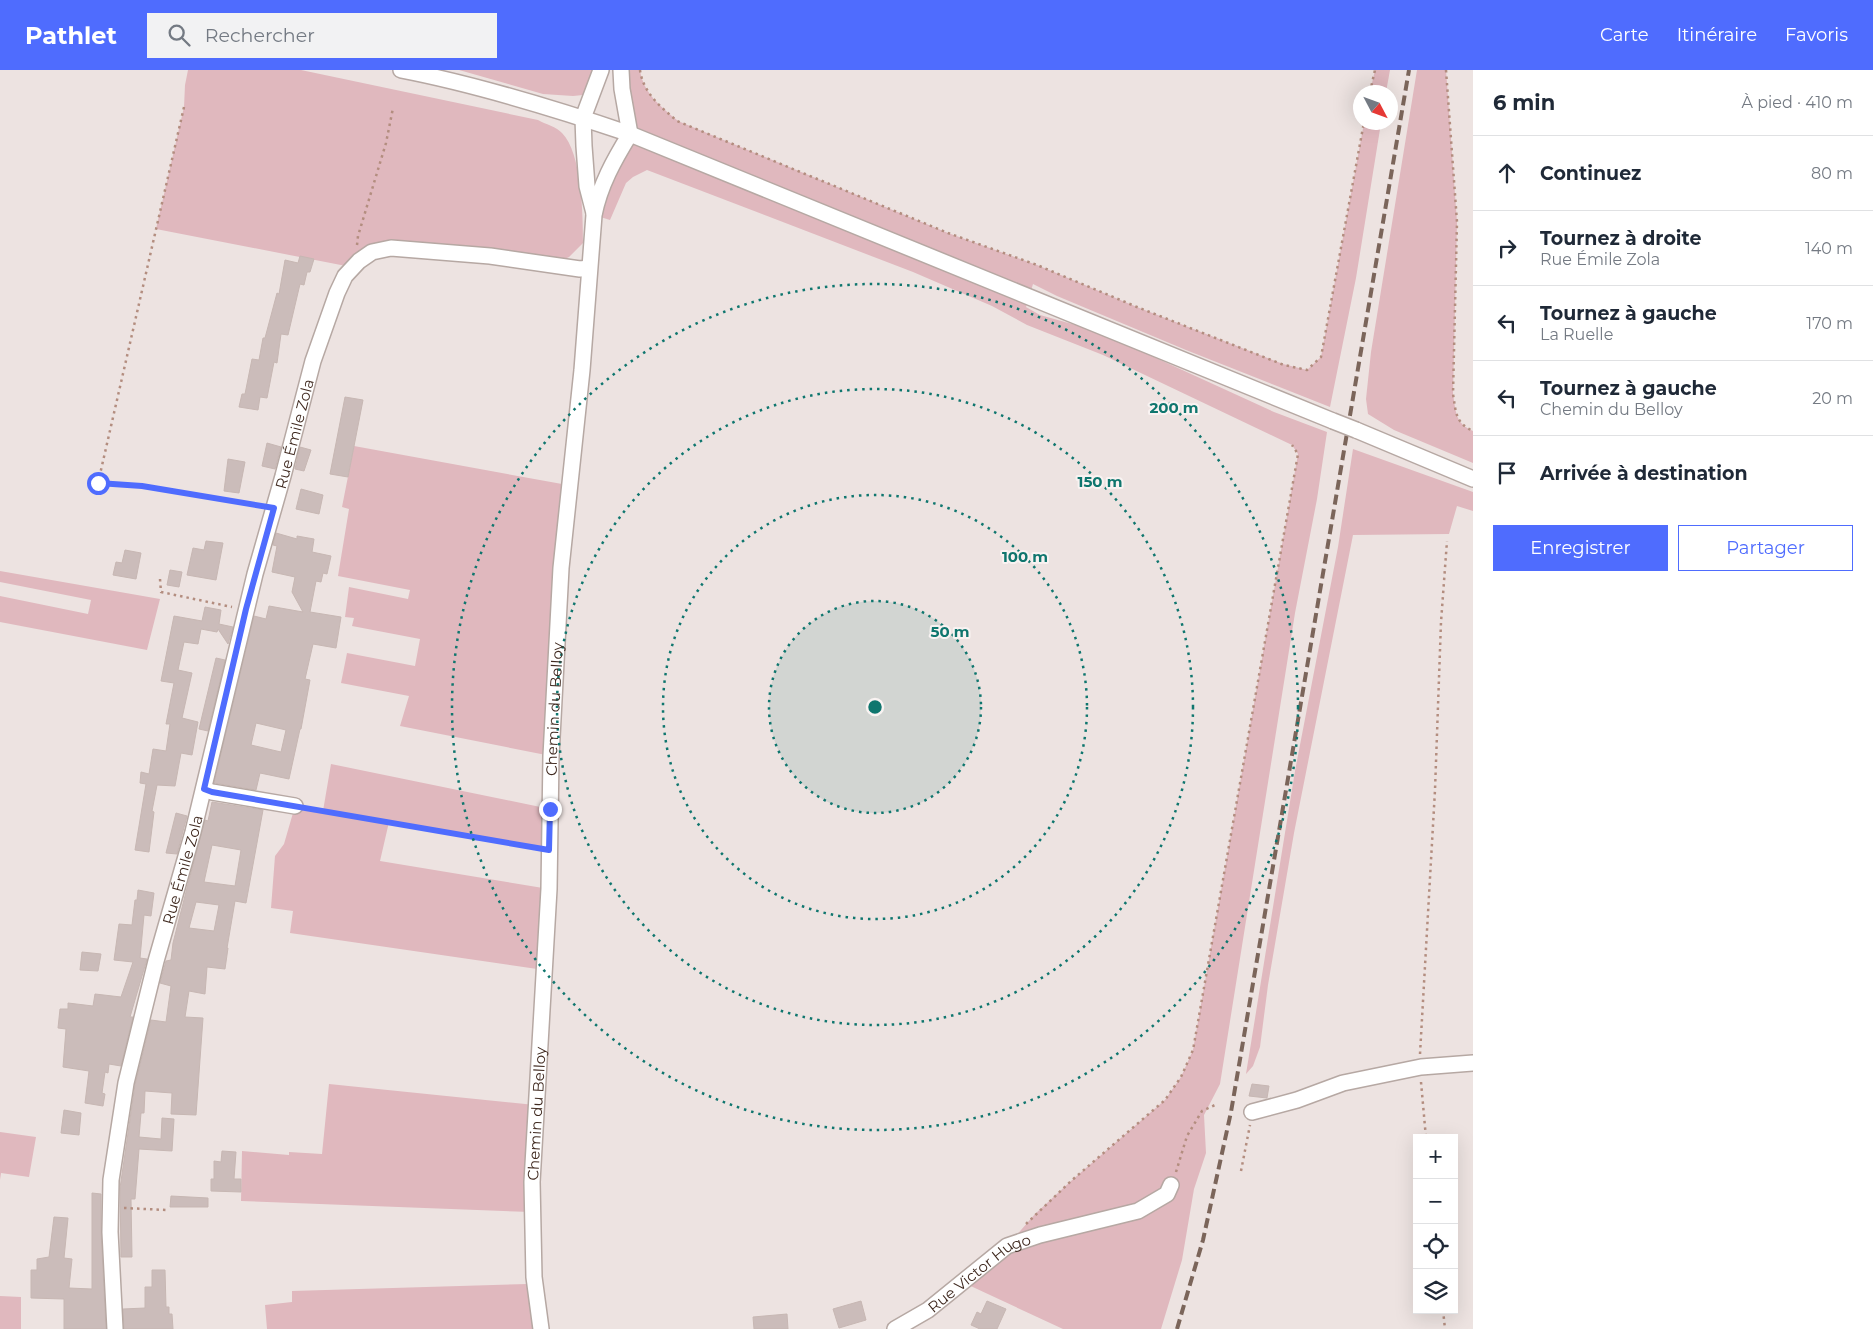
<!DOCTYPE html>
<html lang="fr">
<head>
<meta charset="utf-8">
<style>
  body { margin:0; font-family:Montserrat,sans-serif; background:#f2f2f3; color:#1f2937 }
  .controls { position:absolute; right:15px; bottom:15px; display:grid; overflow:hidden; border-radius:0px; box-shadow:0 5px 20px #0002 }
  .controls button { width:45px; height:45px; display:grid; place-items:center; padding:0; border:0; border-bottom:1px solid #e0e1e3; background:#fff; color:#1f2937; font:25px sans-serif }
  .compass { position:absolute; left:1353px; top:15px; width:45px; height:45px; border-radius:50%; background:#fff; box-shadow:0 5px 20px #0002; rotate:131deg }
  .stop { position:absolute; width:15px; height:15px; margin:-11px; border:4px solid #4f6cfe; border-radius:50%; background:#fff }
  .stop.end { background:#4f6cfe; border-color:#fff; box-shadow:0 1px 5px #0008 }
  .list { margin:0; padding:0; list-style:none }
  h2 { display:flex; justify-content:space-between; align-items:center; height:65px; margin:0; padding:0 20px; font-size:21px }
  h2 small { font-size:16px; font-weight:400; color:#747a83 }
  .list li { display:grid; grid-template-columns:32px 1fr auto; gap:15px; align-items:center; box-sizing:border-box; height:75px; padding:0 20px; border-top:1px solid #e0e1e3 }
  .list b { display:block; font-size:19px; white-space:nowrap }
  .list p { margin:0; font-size:16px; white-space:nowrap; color:#747a83 }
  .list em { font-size:16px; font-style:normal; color:#747a83 }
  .actions { display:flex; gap:10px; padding:15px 20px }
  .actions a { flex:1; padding:11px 0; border:1px solid #4f6cfe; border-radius:0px; text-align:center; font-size:18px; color:#4f6cfe }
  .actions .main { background:#4f6cfe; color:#fff }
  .icon { flex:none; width:28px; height:28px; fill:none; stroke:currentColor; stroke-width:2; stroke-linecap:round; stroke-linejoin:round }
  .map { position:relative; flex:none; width:1473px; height:1259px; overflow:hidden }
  header { display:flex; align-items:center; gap:30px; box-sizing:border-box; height:70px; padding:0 25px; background:#4f6cfe; color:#fff }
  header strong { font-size:24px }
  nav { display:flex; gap:28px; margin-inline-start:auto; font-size:18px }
  .search { width:350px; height:45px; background:#f2f2f3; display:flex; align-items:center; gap:12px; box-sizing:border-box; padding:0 18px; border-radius:0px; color:#747a83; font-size:19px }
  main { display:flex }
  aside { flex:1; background:#fff }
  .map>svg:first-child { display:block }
  .green { fill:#e0b8be }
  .building { fill:#cbbcba; stroke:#c7b7b3; fill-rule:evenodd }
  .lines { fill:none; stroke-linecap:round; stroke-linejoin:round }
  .minor-casing { stroke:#b6a8a3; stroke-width:18 }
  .path { stroke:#b38d7f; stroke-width:2.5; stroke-dasharray:2.5 4; stroke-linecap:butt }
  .minor { stroke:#fff; stroke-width:15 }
  .rail { stroke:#7b655a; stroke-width:4; stroke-dasharray:10 5; stroke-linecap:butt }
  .minor-bridge-casing { stroke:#b6a8a3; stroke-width:18; stroke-linecap:butt }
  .minor-bridge { stroke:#fff; stroke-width:15 }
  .route { stroke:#4f6cfe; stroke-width:6 }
  .ring { fill:none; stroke:#0f766e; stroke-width:2.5; stroke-dasharray:2.5 5 }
  .labels { text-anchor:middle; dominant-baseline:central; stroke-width:4; stroke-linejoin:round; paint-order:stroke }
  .street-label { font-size:15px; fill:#402a20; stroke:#f9f3f2 }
  .centre { fill:#0f766e; stroke:#f9f3f2; stroke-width:2.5 }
  .ring-label { font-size:15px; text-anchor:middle; font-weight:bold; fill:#0f766e; stroke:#f9f3f2; stroke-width:4; stroke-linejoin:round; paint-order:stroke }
</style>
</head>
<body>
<header>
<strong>Pathlet</strong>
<div class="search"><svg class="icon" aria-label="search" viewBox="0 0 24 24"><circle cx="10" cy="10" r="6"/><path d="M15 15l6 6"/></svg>Rechercher</div>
<nav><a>Carte</a><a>Itinéraire</a><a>Favoris</a></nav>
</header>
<main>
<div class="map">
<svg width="1473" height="1259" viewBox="0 0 1473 1259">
  <rect width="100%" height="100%" fill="#ede3e1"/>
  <g class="green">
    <path d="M188,0H301L538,50C545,54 557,57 562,63C582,83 583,145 583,173L569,187L553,195L391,178L346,196L156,159L184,37L185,15Z"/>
    <polygon points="459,0 601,0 593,24 573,26 543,24"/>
    <path d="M621,0H640C643,23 661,37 678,51L948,163L1037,195L1137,237L1283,294L1307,300L1321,287L1364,53H1381L1356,208L1330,337L1186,280L1057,226L1033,214L1026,237L1040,245L1097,261L1274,342L1327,362L1317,429L1295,543L1220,1014L1204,1045L1206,1083L1194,1119L1182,1190L1161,1259H1063L962,1212L1007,1176L1035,1144L1071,1111L1165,1030L1181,1007L1193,980L1298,384L1292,375L1103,285L1027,255L992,236L913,202L647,100L633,107L626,113L610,150L594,145L630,64Z"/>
    <polygon points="1375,0 1390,0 1386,22 1370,22"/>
    <path d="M1417,0H1446L1457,152L1453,324C1456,342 1455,353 1473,361V393L1394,360L1368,344L1366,329L1371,282Z"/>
    <polygon points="354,376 562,414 569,418 551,686 400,656 409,626 341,613 347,583 415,596 420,569 352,556 354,548 345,547 349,517 408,529 410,520 338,506 349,439 342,437"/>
    <polygon points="1353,379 1473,422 1473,441 1457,436 1449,464 1353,465 1294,763 1268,915 1260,977 1253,996 1246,1004 1295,701 1338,477"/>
    <polygon points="0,501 160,529 147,580 0,552 0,526 88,544 91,530 0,512"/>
    <polygon points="331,694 550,739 549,780 389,752 380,791 549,819 544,900 290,863 293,841 271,838 275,786 284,774 295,736 323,741"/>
    <polygon points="329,1014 535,1035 531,1142 241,1131 242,1081 289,1085 289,1082 322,1084"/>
    <polygon points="0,1062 36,1067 29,1107 1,1103 0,1110"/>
    <polygon points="528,1214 534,1259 267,1259 265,1235 292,1232 292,1221"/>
    <polygon points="0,1226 21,1227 21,1259 0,1259"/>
  </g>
  <g class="building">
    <polygon points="300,186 314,189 310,202 307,202 304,215 300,214 288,265 281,264 277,293 274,292 267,328 260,327 258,340 239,337 242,324 245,324 252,289 259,290 263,268 265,268 277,223 279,224 285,190 298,193"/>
    <polygon points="345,327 363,330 348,407 330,404"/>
    <polygon points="267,373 281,377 275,399 262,396"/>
    <polygon points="300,377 311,380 304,401 295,399"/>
    <polygon points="228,389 245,392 239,423 224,421"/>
    <polygon points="301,419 323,425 319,444 296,439"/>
    <path d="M276,463L297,469V466L314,469L312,482L331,486L327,504L323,503L321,512L316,511L310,542L341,547L336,578L313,574L305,609L310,610L301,659H300L289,709L260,703L256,720L214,713L254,546L266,549L269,536L303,542L292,522L295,507L272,502L277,476L273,475ZM256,653L286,660L281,682L251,675Z"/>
    <polygon points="206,471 223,473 216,510 187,505 193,478 204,480"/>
    <polygon points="125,480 141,483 136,509 113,505 116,492 122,493"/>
    <polygon points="170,500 182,502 179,517 167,515"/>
    <polygon points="205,537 221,540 219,554 233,557 228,574 218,559 217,562 201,559 198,574 184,572 178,600 192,603 182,648 198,652 192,685 181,683 175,716 157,715 152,741 154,742 149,782 135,780 146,714 140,713 141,702 149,704 153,679 166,681 170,654 166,654 174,613 161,611 174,546 202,551"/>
    <polygon points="216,588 225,590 208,661 199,659"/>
    <path d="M212,732L263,740L246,833L235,831L227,878H228L225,899L207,897L205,924L189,921L185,947L203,948L196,1045L171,1044L172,1023L145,1021L144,1043H141L139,1067L161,1069L162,1048L174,1049L172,1081L139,1079L135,1129H131L132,1187H121L120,1118L135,1015L151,950L166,952L171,916L160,913L166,891L171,890L173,873L188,814L205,750L208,751ZM212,775L241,780L235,816L204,812ZM196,832L219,835L214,861L189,858Z"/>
    <polygon points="176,743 187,746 177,784 166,783"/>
    <polygon points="138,820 154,823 151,846 144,845 140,888 147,889 130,947 133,947 121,996 109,994 108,1003 105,1002 102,1023 105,1024 103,1036 85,1033 89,1001 63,997 66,959 58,958 60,939 68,939 68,933 93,936 95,924 121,927 133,892 114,890 119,854 132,855 135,830 137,830"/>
    <polygon points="82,882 101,884 98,901 80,900"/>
    <polygon points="1252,1014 1269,1016 1267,1028 1249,1026"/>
    <polygon points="64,1040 81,1043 79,1065 61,1063"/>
    <polygon points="222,1081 236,1082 234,1109 241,1109 241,1122 211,1121 211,1109 214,1109 214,1091 221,1092"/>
    <polygon points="92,1123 101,1124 101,1162 106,1259 64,1259 64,1229 31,1228 31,1200 37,1200 37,1189 49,1187 54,1147 68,1148 64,1188 72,1189 69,1218 92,1219"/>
    <polygon points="171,1126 208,1128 208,1137 170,1137"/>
    <polygon points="152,1200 165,1200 166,1237 169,1237 169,1244 172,1244 173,1259 124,1259 123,1239 145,1238 145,1217 152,1217"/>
    <polygon points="861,1231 866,1250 839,1258 833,1239"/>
    <polygon points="987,1231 1006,1239 997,1259 980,1259 971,1255 977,1242 981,1244"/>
    <polygon points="787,1244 788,1259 754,1259 753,1247"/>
  </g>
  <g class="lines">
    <g class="minor-casing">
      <g id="minor">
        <path d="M401,0C479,15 556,39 630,64L1333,351"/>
        <polyline points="621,0 622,19 630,64"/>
        <polyline points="594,143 587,116 584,76 583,48 601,0"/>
        <polyline points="1356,360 1473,409"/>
        <polyline points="204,719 212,722 295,736"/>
        <polyline points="1252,1042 1297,1030 1343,1013 1421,997 1473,993"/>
        <path id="s1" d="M115,1259L110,1162L111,1110L126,1013L156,891L193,762L255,504L283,406L313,291L337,223L345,206L359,191L372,182L391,178L490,186L580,199L589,198"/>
        <path id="s2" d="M541,1259L534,1207L532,1112L549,819L551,686L561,498L582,300L594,145C600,115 614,90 630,64"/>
        <path id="s3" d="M895,1259L928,1240L1007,1176L1040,1165L1138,1141L1167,1124L1171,1115"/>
      </g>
    </g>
    <g class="path">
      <path d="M640,0C643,23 661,37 677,51L948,163L1037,195L1137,237L1284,295L1307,300L1321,287L1364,52"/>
      <path d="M1446,0L1457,152L1453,324C1456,342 1455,353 1473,361"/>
      <polyline points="1370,22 1375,0"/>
      <polyline points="184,37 98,413 142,416 261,436"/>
      <polyline points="357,175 358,166 386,73 393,38"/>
      <polyline points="160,509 161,522 232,537"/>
      <polyline points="309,739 535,777"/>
      <polyline points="1420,984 1435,720 1441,552 1447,471"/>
      <polyline points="1421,1012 1426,1068"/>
      <polyline points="1241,1101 1250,1055"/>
      <polyline points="1176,1102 1187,1066 1202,1041 1215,1035"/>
      <polyline points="124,1138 166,1140"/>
      <polyline points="1026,1154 1071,1111 1165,1030 1181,1007 1193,980 1298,384 1292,375"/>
      <polyline points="1443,1240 1445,1259"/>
    </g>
    <use href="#minor" class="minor"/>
    <polyline class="rail" points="1177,1259 1203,1170 1231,1042 1409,0"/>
    <g class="minor-bridge-casing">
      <polyline id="minor-bridge" points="1333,351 1356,360"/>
    </g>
    <use href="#minor-bridge" class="minor-bridge"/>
  </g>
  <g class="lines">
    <polyline class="route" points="98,413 142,416 274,438 246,539 204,719 212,722 549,780 550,739"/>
  </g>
  <circle cx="875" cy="637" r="106" fill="#0f766e" fill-opacity=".12"/>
  <g class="ring">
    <circle cx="875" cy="637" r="106"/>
    <circle cx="875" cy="637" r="212"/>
    <circle cx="875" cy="637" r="318"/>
    <circle cx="875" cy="637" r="423"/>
  </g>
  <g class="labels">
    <g class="street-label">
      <text stroke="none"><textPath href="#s1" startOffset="918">Rue Émile Zola</textPath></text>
      <text stroke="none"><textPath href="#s2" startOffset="621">Chemin du Belloy</textPath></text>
      <text stroke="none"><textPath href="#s1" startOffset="468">Rue Émile Zola</textPath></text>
      <text stroke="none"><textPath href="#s2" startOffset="216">Chemin du Belloy</textPath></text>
      <text stroke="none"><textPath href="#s3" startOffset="102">Rue Victor Hugo</textPath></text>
    </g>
  </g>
  <circle cx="875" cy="637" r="8" class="centre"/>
  <g class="ring-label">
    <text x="1174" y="343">200 m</text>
    <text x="1100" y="417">150 m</text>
    <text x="1025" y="492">100 m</text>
    <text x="950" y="567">50 m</text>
  </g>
</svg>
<div class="controls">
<button>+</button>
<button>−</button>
<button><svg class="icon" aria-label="locate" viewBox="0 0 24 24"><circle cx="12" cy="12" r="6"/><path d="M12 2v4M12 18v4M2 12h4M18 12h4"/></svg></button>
<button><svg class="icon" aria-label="layers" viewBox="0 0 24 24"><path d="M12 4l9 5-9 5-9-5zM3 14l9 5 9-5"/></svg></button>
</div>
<svg class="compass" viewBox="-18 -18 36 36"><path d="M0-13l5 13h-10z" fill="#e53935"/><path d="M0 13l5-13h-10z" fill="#747a83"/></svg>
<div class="stop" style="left:98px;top:413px"></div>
<div class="stop end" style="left:550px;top:739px"></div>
</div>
<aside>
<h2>6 min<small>À pied · 410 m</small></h2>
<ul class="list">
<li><svg class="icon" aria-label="ahead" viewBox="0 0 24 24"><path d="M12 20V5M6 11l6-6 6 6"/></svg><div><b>Continuez</b></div><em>80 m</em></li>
<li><svg class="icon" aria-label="right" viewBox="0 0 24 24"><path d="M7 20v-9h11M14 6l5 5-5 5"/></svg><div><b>Tournez à droite</b><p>Rue Émile Zola</p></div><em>140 m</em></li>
<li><svg class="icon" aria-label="left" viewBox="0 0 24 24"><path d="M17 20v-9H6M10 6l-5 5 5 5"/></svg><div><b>Tournez à gauche</b><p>La Ruelle</p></div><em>170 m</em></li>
<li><svg class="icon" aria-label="left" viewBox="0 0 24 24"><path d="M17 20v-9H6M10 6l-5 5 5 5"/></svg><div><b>Tournez à gauche</b><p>Chemin du Belloy</p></div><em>20 m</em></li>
<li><svg class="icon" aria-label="arrive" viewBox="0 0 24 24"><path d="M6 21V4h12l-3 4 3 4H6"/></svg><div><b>Arrivée à destination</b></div></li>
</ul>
<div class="actions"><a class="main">Enregistrer</a><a>Partager</a></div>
</aside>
</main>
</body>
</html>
